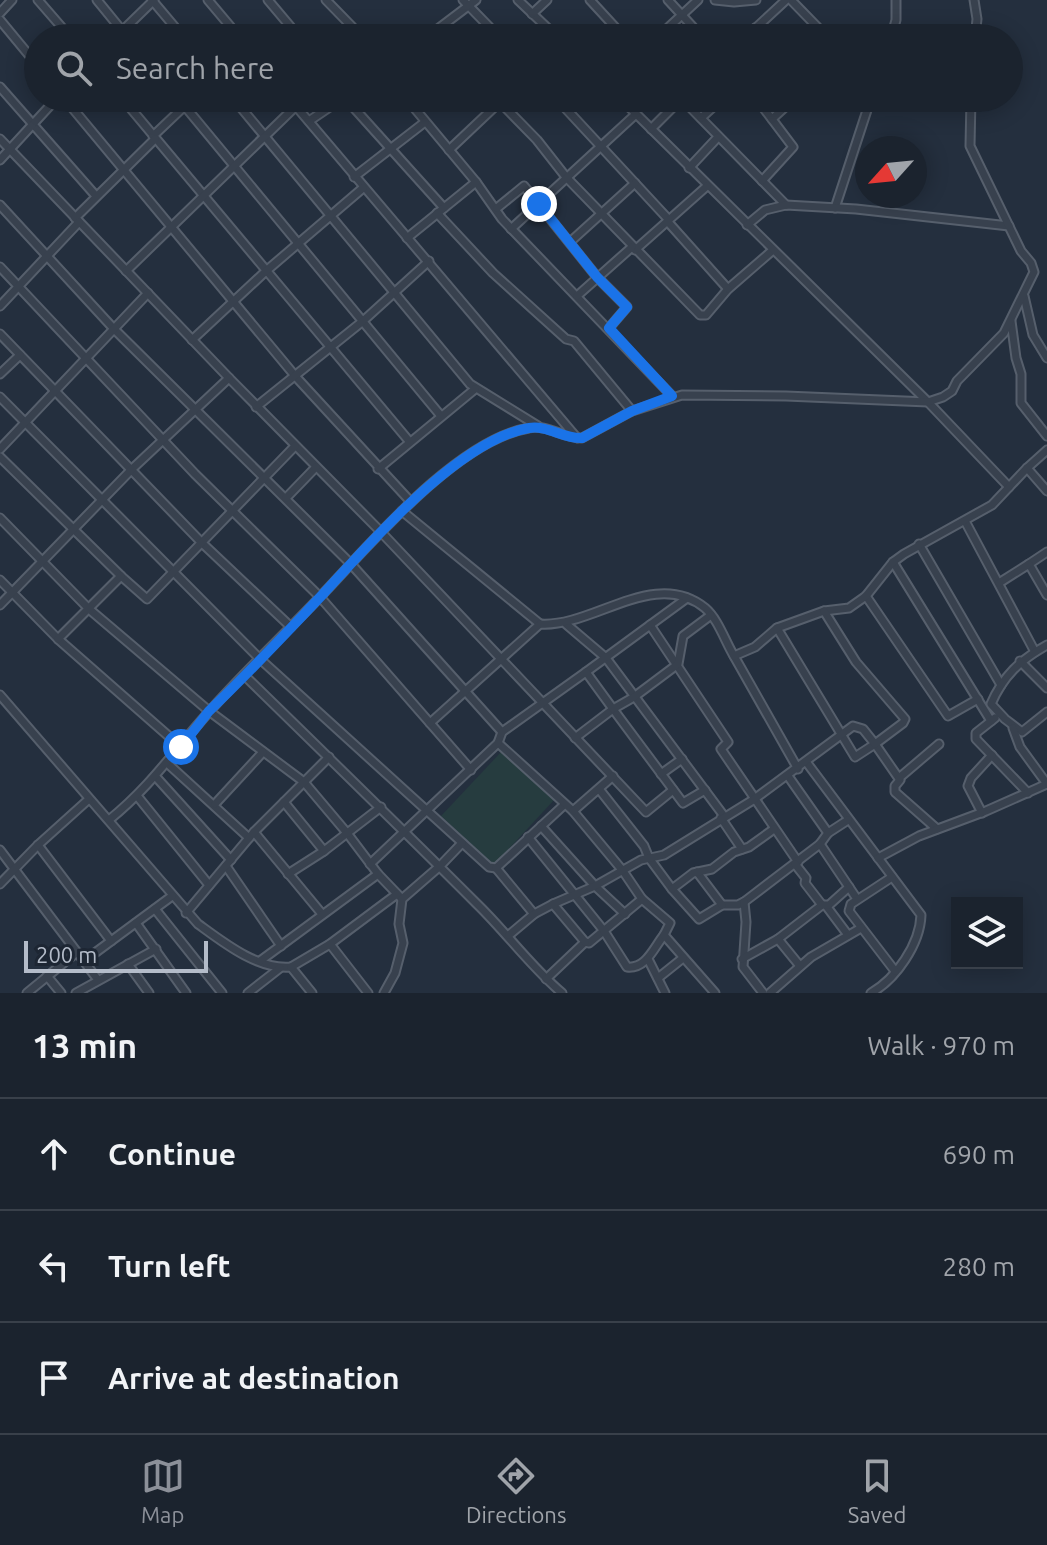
<!DOCTYPE html>
<html lang="en">
<head>
<meta charset="utf-8">
<style>
  body { margin:0; font-family:Ubuntu,sans-serif; background:#242b36; color:#f1f3f6 }
  .controls { position:absolute; right:24px; bottom:24px; display:grid; overflow:hidden; border-radius:0px; box-shadow:0 4px 20px #0003 }
  .controls button { width:72px; height:72px; display:grid; place-items:center; padding:0; border:0; border-bottom:2px solid #39404a; background:#1b232e; color:#f1f3f6; font:40px sans-serif }
  .compass { position:absolute; left:855px; top:136px; width:72px; height:72px; border-radius:50%; background:#1b232e; box-shadow:0 4px 20px #0003; rotate:243deg }
  .scale { position:absolute; left:24px; bottom:20px; width:184px; box-sizing:border-box; padding-left:8px; border:4px solid #b4bcc9; border-top:0; font-size:22px; line-height:28px; white-space:nowrap; color:#b4bcc9; -webkit-text-stroke:6px #1d2633; paint-order:stroke }
  .stop { position:absolute; width:24px; height:24px; margin:-18px; border:6px solid #1a73e8; border-radius:50%; background:#fff }
  .stop.end { background:#1a73e8; border-color:#fff; box-shadow:0 2px 8px #0008 }
  .list { margin:0; padding:0; list-style:none }
  h2 { display:flex; justify-content:space-between; align-items:center; height:104px; margin:0; padding:0 32px; font-size:34px }
  h2 small { font-size:26px; font-weight:400; color:#a0a4aa }
  .list li { display:grid; grid-template-columns:52px 1fr auto; gap:24px; align-items:center; box-sizing:border-box; height:112px; padding:0 32px; border-top:2px solid #39404a }
  .list b { display:block; font-size:30px; white-space:nowrap }
  .list em { font-size:26px; font-style:normal; color:#a0a4aa }
  .icon { flex:none; width:44px; height:44px; fill:none; stroke:currentColor; stroke-width:2; stroke-linecap:round; stroke-linejoin:round }
  .map { position:relative; flex:none; width:1047px; height:993px; overflow:hidden }
  .search { position:absolute; background:#1b232e; box-shadow:0 4px 20px #0003; left:24px; right:24px; top:24px; height:88px; display:flex; align-items:center; gap:20px; box-sizing:border-box; padding:0 28px; border-radius:44px; color:#a0a4aa; font-size:30px }
  .sheet { height:440px; background:#1b232e }
  nav { display:flex; justify-content:space-around; align-items:center; box-sizing:border-box; height:112px; border-top:2px solid #39404a; background:#1b232e; font-size:22px; color:#a0a4aa }
  nav a { display:grid; justify-items:center; gap:4px }
  nav .on { color:#8c9099 }
  .map>svg:first-child { display:block }
  .pitch { fill:#263c3f }
  .lines { fill:none; stroke-linecap:round; stroke-linejoin:round }
  .street-casing { stroke:#565f6c; stroke-width:11 }
  .street { stroke:#38414e; stroke-width:7 }
  .route { stroke:#1a73e8; stroke-width:10 }
</style>
</head>
<body>
<div class="map">
<svg width="1047" height="993" viewBox="0 0 1047 993">
  <rect width="100%" height="100%" fill="#242f3e"/>
  <polygon class="pitch" points="502,751 554,800 494,865 441,816"/>
  <g class="lines">
    <g class="street-casing">
      <g id="street">
        <polyline points="38,0 71,38"/>
        <polyline points="97,0 128,38"/>
        <polyline points="152,0 184,38"/>
        <polyline points="208,0 240,38"/>
        <polyline points="268,0 300,38"/>
        <polyline points="326,0 363,38"/>
        <polyline points="463,0 500,38"/>
        <polyline points="518,0 558,38"/>
        <polyline points="590,0 625,38"/>
        <polyline points="668,0 703,38"/>
        <polyline points="715,0 734,2 756,0"/>
        <polyline points="791,0 828,38"/>
        <polyline points="974,0 977,19 975,38"/>
        <polyline points="0,13 12,0"/>
        <polyline points="532,14 547,0"/>
        <polyline points="0,20 38,66"/>
        <polyline points="755,28 764,38"/>
        <polyline points="115,38 154,0"/>
        <polyline points="426,38 476,0"/>
        <polyline points="657,38 698,0"/>
        <polyline points="745,38 786,0"/>
        <polyline points="891,38 896,20 896,0"/>
        <polyline points="0,87 96,196"/>
        <polyline points="64,98 296,377 410,501"/>
        <polyline points="122,98 409,441"/>
        <polyline points="178,98 441,416"/>
        <polyline points="233,98 470,384 538,426"/>
        <polyline points="289,98 577,438"/>
        <polyline points="345,98 444,208"/>
        <polyline points="406,98 476,182 502,219 672,396"/>
        <polyline points="496,98 537,140 566,177 700,315 706,315 728,289 773,250"/>
        <polyline points="556,98 669,220"/>
        <polyline points="620,98 928,402 1009,487"/>
        <polyline points="681,98 786,205"/>
        <polyline points="756,98 793,147 762,181"/>
        <polyline points="701,118 723,98"/>
        <polyline points="772,119 795,98"/>
        <polyline points="309,121 343,98"/>
        <polyline points="651,129 682,98"/>
        <polyline points="153,136 193,98"/>
        <polyline points="0,139 229,378 381,532 646,812 673,790"/>
        <polyline points="449,150 504,98"/>
        <polyline points="0,160 57,98"/>
        <polyline points="689,168 718,137"/>
        <polyline points="354,177 425,122"/>
        <polyline points="0,205 114,329 351,564 502,732"/>
        <polyline points="497,208 524,186 597,277 627,307 609,328"/>
        <polyline points="835,208 871,98"/>
        <polyline points="437,213 493,273 566,339 574,341 632,411"/>
        <polyline points="75,218 155,139"/>
        <polyline points="668,222 728,289"/>
        <polyline points="747,225 765,210 786,205 856,209 1009,226"/>
        <polyline points="511,229 636,114"/>
        <polyline points="407,238 476,182"/>
        <polyline points="570,242 635,183"/>
        <polyline points="635,250 707,186"/>
        <polyline points="0,267 195,474 320,597 471,770"/>
        <polyline points="126,271 296,106"/>
        <polyline points="577,296 632,247"/>
        <polyline points="1024,296 1033,335 1047,358"/>
        <polyline points="0,306 79,222"/>
        <polyline points="1011,321 1016,358 1021,374 1021,403 1047,436"/>
        <polyline points="0,334 202,543 291,627"/>
        <polyline points="192,340 266,271 363,188"/>
        <polyline points="0,374 20,355"/>
        <polyline points="0,397 260,659 489,867 496,868 564,805"/>
        <polyline points="256,407 363,321 429,261"/>
        <polyline points="0,449 148,293"/>
        <polyline points="0,457 121,576 147,599 295,446"/>
        <polyline points="1027,468 1047,491"/>
        <polyline points="378,469 475,389"/>
        <polyline points="286,498 316,467"/>
        <polyline points="402,511 540,624"/>
        <polyline points="0,518 89,609 209,711 304,782 347,833 378,874 402,899"/>
        <polyline points="965,521 1035,652"/>
        <polyline points="919,544 1001,685"/>
        <polyline points="1047,552 1029,564 1047,595"/>
        <polyline points="893,562 991,721"/>
        <polyline points="0,580 58,639 181,747"/>
        <polyline points="999,583 1029,564"/>
        <polyline points="866,596 948,716 978,699"/>
        <polyline points="0,605 132,469 229,378"/>
        <polyline points="566,624 606,658 724,816"/>
        <polyline points="650,625 728,742 721,749 798,862"/>
        <polyline points="777,628 855,757 875,744 900,780 895,786 895,792 937,829"/>
        <polyline points="58,639 121,576"/>
        <path d="M1047,645C1020,660 1003,676 991,704L1005,719L1022,732L1047,712"/>
        <polyline points="734,656 798,769"/>
        <polyline points="1020,661 1047,688"/>
        <polyline points="586,672 687,598"/>
        <path d="M244,675C322,751 400,827 477,904C506,932 531,967 562,993"/>
        <path d="M0,695L198,924C224,943 258,970 291,967L312,993"/>
        <polyline points="995,718 976,733 976,739 1028,793"/>
        <path d="M430,723L540,624C593,628 654,567 705,608C718,619 725,641 734,656L755,647L777,628L824,611L849,608L866,596L893,562L904,554L992,505L1027,468L1047,450"/>
        <polyline points="1013,728 1020,747 1047,784"/>
        <polyline points="575,738 613,709 683,803 705,790"/>
        <polyline points="498,743 573,811 623,871 642,899 589,943 585,942 546,979"/>
        <polyline points="167,763 249,838"/>
        <path d="M807,763L921,915C920,944 896,979 871,993"/>
        <polyline points="661,774 682,759"/>
        <polyline points="788,776 828,833"/>
        <polyline points="156,777 231,860"/>
        <polyline points="899,778 939,744"/>
        <polyline points="599,789 644,846 649,858 672,889 699,919 722,905 738,905 744,902 820,844 828,833 848,820"/>
        <polyline points="138,797 209,885"/>
        <polyline points="284,802 324,851"/>
        <polyline points="215,804 263,752"/>
        <polyline points="573,811 613,776"/>
        <polyline points="982,813 968,786 971,778 992,755"/>
        <polyline points="721,818 742,849"/>
        <path d="M109,820C151,786 173,752 208,713C243,673 282,637 318,599C368,547 456,440 529,428C547,424 563,438 582,438L632,411L682,395L786,396L928,402L943,397L952,391L957,381L1004,333L1034,272L1031,263L1021,251L970,146L971,98"/>
        <polyline points="541,826 595,886 625,914"/>
        <polyline points="254,832 322,914"/>
        <path d="M528,837L604,931L627,967C646,969 653,949 664,935"/>
        <polyline points="820,844 857,899"/>
        <polyline points="38,845 111,941"/>
        <polyline points="0,850 98,980"/>
        <polyline points="878,858 919,836 986,811 1047,784"/>
        <polyline points="370,864 498,743 502,732 586,672 613,709 634,697 678,664 683,636 711,615"/>
        <polyline points="795,864 806,878 805,883 822,905"/>
        <polyline points="226,866 281,946"/>
        <polyline points="496,868 534,914"/>
        <polyline points="697,872 722,905"/>
        <polyline points="288,874 324,851 381,807"/>
        <polyline points="892,877 851,904 849,911 895,971"/>
        <polyline points="0,884 38,845 89,799"/>
        <polyline points="672,889 693,873 712,869 734,852 749,847 774,829"/>
        <polyline points="642,899 670,923 664,935 715,993"/>
        <polyline points="744,902 746,922 743,967 763,993"/>
        <polyline points="553,904 585,942"/>
        <polyline points="827,907 848,935"/>
        <polyline points="155,909 222,993"/>
        <polyline points="186,913 254,832 329,757"/>
        <polyline points="136,923 186,993"/>
        <polyline points="509,935 534,914 553,904 595,886 641,860 664,855 753,800 853,726 863,729 875,744 903,723 905,719 856,662 824,611"/>
        <polyline points="778,939 822,905 829,905 849,887"/>
        <polyline points="330,944 368,993"/>
        <polyline points="648,959 665,993"/>
        <polyline points="742,959 778,939 800,966"/>
        <polyline points="84,961 172,896"/>
        <polyline points="260,961 378,874"/>
        <polyline points="128,964 149,993"/>
        <polyline points="291,967 330,944 397,894"/>
        <polyline points="47,976 61,993"/>
        <polyline points="658,978 683,958"/>
        <polyline points="27,993 77,952"/>
        <polyline points="76,993 156,949"/>
        <polyline points="248,993 280,968"/>
        <polyline points="384,993 395,973 403,943 399,924 402,899 440,866 462,843"/>
        <polyline points="770,993 811,957 861,928"/>
      </g>
    </g>
    <use href="#street" class="street"/>
  </g>
  <g class="lines">
    <path class="route" d="M181,747L209,711C249,673 286,633 324,593C370,543 460,439 529,428C548,425 563,439 582,438L632,411L672,396L609,328L627,307L597,277L539,204"/>
  </g>
</svg>
<div class="controls">
<button><svg class="icon" aria-label="layers" viewBox="0 0 24 24"><path d="M12 4l9 5-9 5-9-5zM3 14l9 5 9-5"/></svg></button>
</div>
<svg class="compass" viewBox="-18 -18 36 36"><path d="M0-13l5 13h-10z" fill="#e53935"/><path d="M0 13l5-13h-10z" fill="#a0a4aa"/></svg>
<div class="scale">200 m</div>
<div class="stop" style="left:181px;top:747px"></div>
<div class="stop end" style="left:539px;top:204px"></div>
<div class="search"><svg class="icon" aria-label="search" viewBox="0 0 24 24"><circle cx="10" cy="10" r="6"/><path d="M15 15l6 6"/></svg>Search here</div>
</div>
<section class="sheet">
<h2>13 min<small>Walk · 970 m</small></h2>
<ul class="list">
<li><svg class="icon" aria-label="ahead" viewBox="0 0 24 24"><path d="M12 20V5M6 11l6-6 6 6"/></svg><div><b>Continue</b></div><em>690 m</em></li>
<li><svg class="icon" aria-label="left" viewBox="0 0 24 24"><path d="M17 20v-9H6M10 6l-5 5 5 5"/></svg><div><b>Turn left</b></div><em>280 m</em></li>
<li><svg class="icon" aria-label="arrive" viewBox="0 0 24 24"><path d="M6 21V4h12l-3 4 3 4H6"/></svg><div><b>Arrive at destination</b></div></li>
</ul>
</section>
<nav>
<a class="on"><svg class="icon" aria-label="map" viewBox="0 0 24 24"><path d="M3 6l6-2 6 2 6-2v14l-6 2-6-2-6 2zM9 4v14M15 6v14"/></svg>Map</a>
<a><svg class="icon" aria-label="directions" viewBox="0 0 24 24"><path d="M12 3l9 9-9 9-9-9zM9 14v-3h6M13 9l2 2-2 2"/></svg>Directions</a>
<a><svg class="icon" aria-label="saved" viewBox="0 0 24 24"><path d="M7 4h10v16l-5-4-5 4z"/></svg>Saved</a>
</nav>
</body>
</html>
